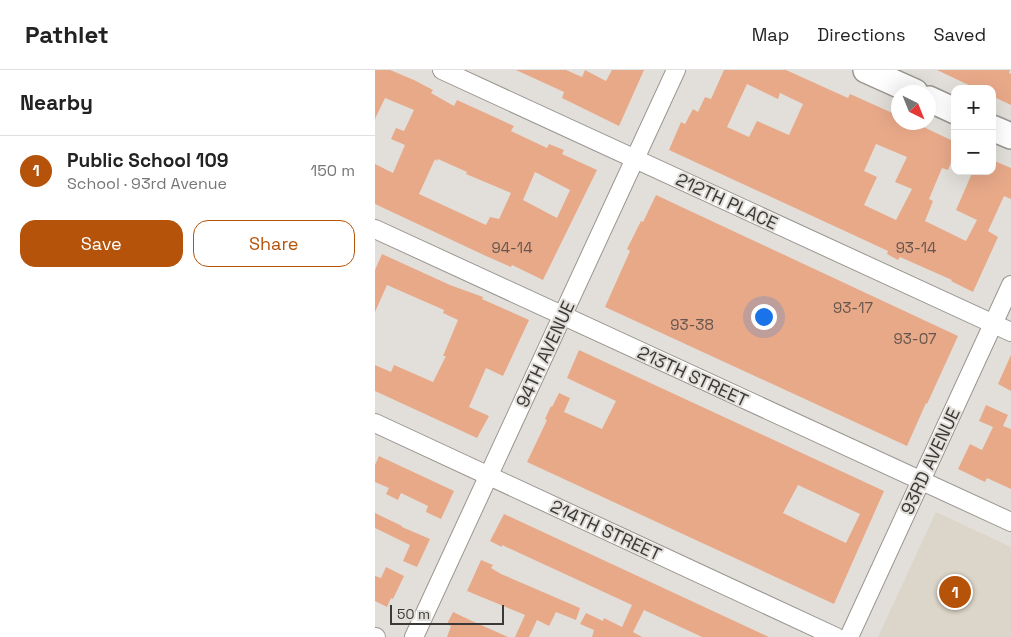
<!DOCTYPE html>
<html lang="en">
<head>
<meta charset="utf-8">
<style>
  body { margin:0; font-family:"Space Grotesk",sans-serif; background:#f6f6f6; color:#222 }
  .controls { position:absolute; right:15px; top:15px; display:grid; overflow:hidden; border-radius:10px; box-shadow:0 5px 20px #0002 }
  .controls button { width:45px; height:45px; display:grid; place-items:center; padding:0; border:0; border-bottom:1px solid #e0e0e0; background:#fff; color:#222; font:25px sans-serif }
  .compass { position:absolute; left:516px; top:15px; width:45px; height:45px; border-radius:50%; background:#fff; box-shadow:0 5px 20px #0002; rotate:137deg }
  .scale { position:absolute; left:15px; bottom:12px; width:114px; box-sizing:border-box; padding-left:5px; border:2px solid #3a3937; border-top:0; font-size:14px; line-height:18px; white-space:nowrap; color:#3a3937; -webkit-text-stroke:4px #e2dfda; paint-order:stroke }
  .you { position:absolute; left:388px; top:246px; width:18px; height:18px; margin:-12px; border:4px solid #fff; border-radius:50%; background:#1a73e8; box-shadow:0 0 0 8px #1a73e833 }
  .badge { display:grid; place-items:center; width:32px; height:32px; border-radius:50%; background:#b45309; color:#fff; font-size:16px; font-weight:700 }
  .pin { position:absolute; translate:-50% -50%; border:2px solid #fff; box-shadow:0 1px 5px #0006 }
  .list { margin:0; padding:0; list-style:none }
  h2 { display:flex; justify-content:space-between; align-items:center; height:65px; margin:0; padding:0 20px; font-size:21px }
  h2 small { font-size:16px; font-weight:400; color:#767676 }
  .list li { display:grid; grid-template-columns:32px 1fr auto; gap:15px; align-items:center; box-sizing:border-box; height:70px; padding:0 20px; border-top:1px solid #e0e0e0 }
  .list b { display:block; font-size:19px; white-space:nowrap }
  .list p { margin:0; font-size:16px; white-space:nowrap; color:#767676 }
  .list em { font-size:16px; font-style:normal; color:#767676 }
  .actions { display:flex; gap:10px; padding:15px 20px }
  .actions a { flex:1; padding:11px 0; border:1px solid #b45309; border-radius:15px; text-align:center; font-size:18px; color:#b45309 }
  .actions .main { background:#b45309; color:#fff }
  .map { position:relative; flex:none; width:636px; height:567px; overflow:hidden }
  header { display:flex; align-items:center; gap:30px; box-sizing:border-box; height:70px; padding:0 25px; background:#fff; border-bottom:1px solid #e0e0e0 }
  header strong { font-size:24px }
  nav { display:flex; gap:28px; margin-inline-start:auto; font-size:18px }
  main { display:flex }
  aside { flex:1; background:#fff }
  .map>svg:first-child { display:block }
  .built { fill:#dcd5c9 }
  .building { fill:#e8a989; fill-rule:evenodd }
  .lines { fill:none; stroke-linecap:round; stroke-linejoin:round }
  .minor-casing { stroke:#999691; stroke-width:20 }
  .secondary-casing { stroke:#999691; stroke-width:28 }
  .minor { stroke:#fff; stroke-width:18 }
  .secondary { stroke:#fff; stroke-width:25 }
  .labels { text-anchor:middle; dominant-baseline:central; stroke-width:4; stroke-linejoin:round; paint-order:stroke }
  .number-label { font-size:15px; fill:#66554c }
  .street-label { font-size:18px; fill:#3a3937; stroke:#e2dfda }
</style>
</head>
<body>
<header>
<strong>Pathlet</strong>
<nav><a>Map</a><a>Directions</a><a>Saved</a></nav>
</header>
<main>
<aside>
<h2>Nearby<small></small></h2>
<ul class="list">
<li><span class="badge">1</span><div><b>Public School 109</b><p>School · 93rd Avenue</p></div><em>150 m</em></li>
</ul>
<div class="actions"><a class="main">Save</a><a>Share</a></div>
</aside>
<div class="map">
<svg width="636" height="567" viewBox="0 0 636 567">
  <rect width="100%" height="100%" fill="#e2dfda"/>
  <polygon class="built" points="561,442 636,477 636,567 503,567"/>
  <g class="building">
    <path d="M0,0H15L39,10L58,20L56,23L79,36L82,30L126,50L139,56L136,61L172,78L174,74L189,80L187,84L222,100L168,210L137,195L136,197L111,186L0,134V94L18,103L30,75L16,69L21,58L29,61L39,40L10,28L0,49ZM60,89L62,91L63,89L92,102L91,104L136,123L124,149L115,147L111,155L44,124ZM160,102L195,120L182,148L148,130Z"/>
    <polygon points="141,0 191,0 207,7 210,0 231,11 237,0 269,0 244,56 187,28 189,22"/>
    <path d="M349,0H411L473,28L475,24L513,41L524,46V52H538L580,72V83L573,100L567,98L554,129L558,131L550,151L591,171L602,150L581,140L598,101H617V90L636,98V129L629,126L613,161L623,167L598,222L576,211L577,210L525,187L523,190L512,184L513,181L485,168L294,80L306,52L310,54L318,39L323,42L330,27L336,29ZM372,14L403,29L405,23L428,34L414,65L382,51L374,67L352,57ZM501,74L532,87L520,112L537,119L521,150L489,135L502,107L489,101Z"/>
    <polygon points="562,0 635,0 634,3 636,4 636,35 617,26 617,19 602,19"/>
    <polygon points="281,125 583,266 552,334 551,333 532,376 230,237 255,181 252,179 266,151 268,152"/>
    <polygon points="7,184 75,215 108,227 107,229 154,250 128,306 111,298 94,337 114,346 102,368 0,321 0,295 16,302 19,295 58,312 71,286 68,286 83,250 68,243 69,240 12,215 0,242 0,200"/>
    <path d="M204,280L509,421L459,534L152,392L172,350L170,349L176,336L177,337L184,323L195,328L189,342L227,359L241,331L192,308ZM423,415L485,444L471,473L408,443Z"/>
    <polygon points="636,285 636,321 623,314"/>
    <polygon points="611,335 633,345 628,356 636,359 636,419 612,408 610,412 583,399 595,374 607,380 618,357 604,351"/>
    <polygon points="4,386 79,421 66,449 51,442 53,436 26,423 23,430 11,424 14,418 0,412 0,395"/>
    <polygon points="0,443 27,456 27,457 55,469 42,497 28,491 35,475 0,458"/>
    <polygon points="129,444 254,502 394,567 327,567 269,540 258,562 267,567 217,567 219,560 205,554 211,543 228,551 229,548 247,557 257,535 127,475 127,477 115,471"/>
    <polygon points="106,490 118,495 116,498 126,504 205,538 201,550 181,542 174,556 162,550 154,567 140,567 150,545 92,521"/>
    <polygon points="11,497 29,506 18,529 16,528 12,537 0,531 0,506 6,508"/>
    <polygon points="78,542 97,551 133,567 72,567 76,556 72,554"/>
  </g>
  <g class="lines">
    <g class="minor-casing">
      <g id="minor">
        <polyline points="67,0 636,262"/>
        <polyline points="0,159 636,452"/>
        <polyline points="0,353 461,567"/>
        <polyline points="0,567 1,567"/>
        <polyline points="39,567 301,0"/>
        <polyline points="474,567 636,215"/>
      </g>
    </g>
    <g class="secondary-casing">
      <g id="secondary">
        <polyline points="491,0 540,22"/>
        <polyline points="554,29 580,41"/>
        <polyline points="617,58 636,66"/>
      </g>
    </g>
    <use href="#minor" class="minor"/>
    <use href="#secondary" class="secondary"/>
  </g>
  <g class="labels">
    <g class="number-label">
      <text x="137" y="177">94-14</text>
      <text x="541" y="177">93-14</text>
      <text x="478" y="237">93-17</text>
      <text x="317" y="254">93-38</text>
      <text x="540" y="268">93-07</text>
    </g>
    <g class="street-label">
      <text transform="translate(352 131) rotate(25)">212TH PLACE</text>
      <text transform="translate(170 284) rotate(-65)">94TH AVENUE</text>
      <text transform="translate(318 306) rotate(25)">213TH STREET</text>
      <text transform="translate(555 391) rotate(-65)">93RD AVENUE</text>
      <text transform="translate(231 460) rotate(25)">214TH STREET</text>
    </g>
  </g>
</svg>
<div class="controls">
<button>+</button>
<button>−</button>
</div>
<svg class="compass" viewBox="-18 -18 36 36"><path d="M0-13l5 13h-10z" fill="#e53935"/><path d="M0 13l5-13h-10z" fill="#767676"/></svg>
<div class="scale">50 m</div>
<div class="you"></div>
<div class="pin badge" style="left:580px;top:522px">1</div>
</div>
</main>
</body>
</html>
